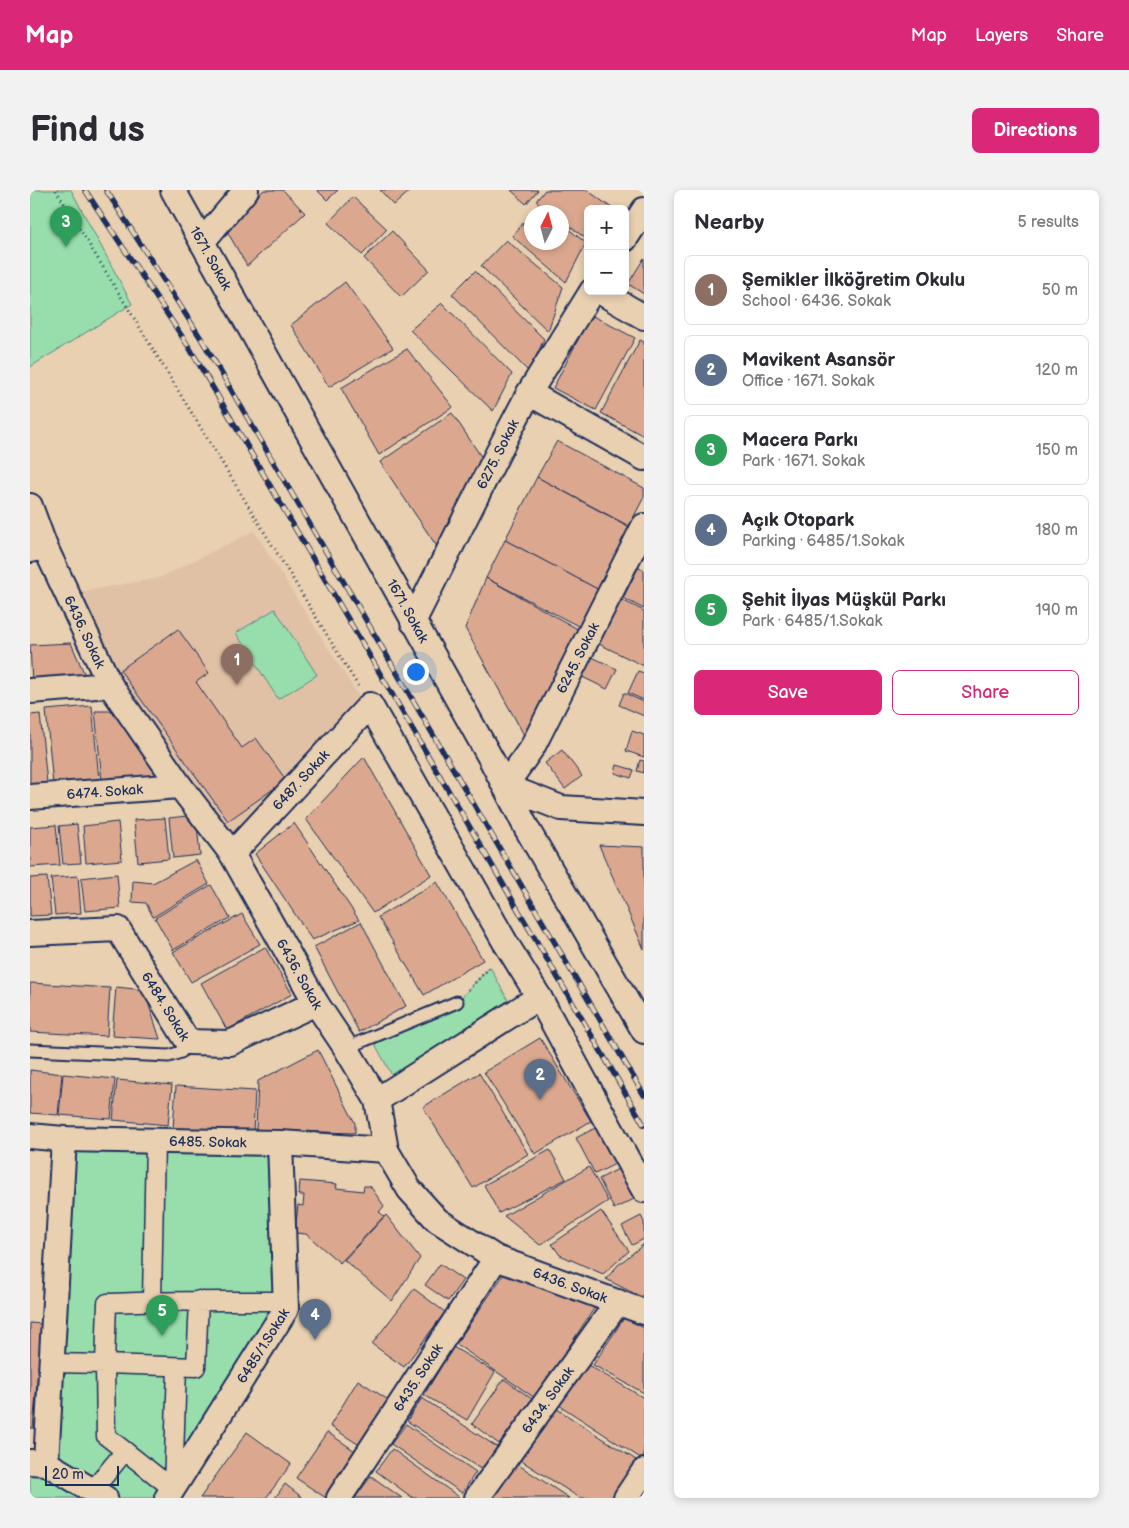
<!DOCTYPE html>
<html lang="en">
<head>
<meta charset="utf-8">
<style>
  body { margin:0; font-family:"Balsamiq Sans",sans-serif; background:#f2f2f3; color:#2b2b33 }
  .controls { position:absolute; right:15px; top:15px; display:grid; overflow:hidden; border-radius:8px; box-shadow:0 2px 8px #0003 }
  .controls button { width:45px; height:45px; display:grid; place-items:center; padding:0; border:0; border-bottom:1px solid #e1e1e2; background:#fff; color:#2b2b33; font:25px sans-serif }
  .compass { position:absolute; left:494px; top:15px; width:45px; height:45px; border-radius:50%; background:#fff; box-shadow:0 2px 8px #0003; rotate:6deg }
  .scale { position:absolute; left:15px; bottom:12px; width:74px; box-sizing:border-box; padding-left:5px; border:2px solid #1b2f5e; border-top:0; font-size:14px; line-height:18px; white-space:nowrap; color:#1b2f5e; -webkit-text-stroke:4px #e8d0b0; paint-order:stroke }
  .you { position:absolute; left:385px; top:481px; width:18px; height:18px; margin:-12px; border:4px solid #fff; border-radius:50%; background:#1a73e8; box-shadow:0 0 0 8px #1a73e833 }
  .badge { display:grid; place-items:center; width:32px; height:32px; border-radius:50%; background:#db2777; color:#fff; font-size:16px; font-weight:700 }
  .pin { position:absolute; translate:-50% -41px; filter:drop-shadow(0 1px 2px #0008) }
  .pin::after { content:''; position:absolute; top:26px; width:18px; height:15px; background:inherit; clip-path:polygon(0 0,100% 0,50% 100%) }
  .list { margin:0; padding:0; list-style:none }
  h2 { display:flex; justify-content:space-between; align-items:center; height:65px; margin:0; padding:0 20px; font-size:21px }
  h2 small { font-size:16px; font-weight:400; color:#7c7c81 }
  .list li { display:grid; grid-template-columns:32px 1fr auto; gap:15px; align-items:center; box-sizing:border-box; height:70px; margin:0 10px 10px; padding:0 10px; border:1px solid #e1e1e2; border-radius:8px }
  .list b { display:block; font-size:19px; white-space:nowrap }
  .list p { margin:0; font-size:16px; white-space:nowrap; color:#7c7c81 }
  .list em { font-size:16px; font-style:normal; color:#7c7c81 }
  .actions { display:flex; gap:10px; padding:15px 20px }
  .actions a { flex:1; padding:11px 0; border:1px solid #db2777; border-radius:8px; text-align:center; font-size:18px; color:#db2777 }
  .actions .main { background:#db2777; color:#fff }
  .map { position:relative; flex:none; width:614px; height:1308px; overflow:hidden; border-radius:8px }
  header { display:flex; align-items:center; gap:30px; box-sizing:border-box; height:70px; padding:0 25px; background:#db2777; color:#fff }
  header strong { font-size:24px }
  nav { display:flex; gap:28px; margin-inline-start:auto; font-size:18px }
  .intro { display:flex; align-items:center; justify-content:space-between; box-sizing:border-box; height:120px; padding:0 30px }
  h1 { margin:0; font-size:35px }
  .button { padding:12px 22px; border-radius:8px; background:#db2777; color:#fff; font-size:18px; font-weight:700 }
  main { display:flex; gap:30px; padding:0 30px }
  aside { flex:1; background:#fff; border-radius:8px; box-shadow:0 2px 8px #0003 }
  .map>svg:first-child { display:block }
  .built { fill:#e0c1a5 }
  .green { fill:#98deac; stroke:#5a8685 }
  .building { fill:#dba88f; stroke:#1b2f5e }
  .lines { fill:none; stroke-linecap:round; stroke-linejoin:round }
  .service-casing { stroke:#1b2f5e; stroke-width:15 }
  .pedestrian-casing { stroke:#1b2f5e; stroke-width:21 }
  .minor-casing { stroke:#1b2f5e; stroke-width:28 }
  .path { stroke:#1b2f5e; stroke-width:3; stroke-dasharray:1 4; stroke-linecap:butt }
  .service { stroke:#e8d0b0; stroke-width:11 }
  .pedestrian { stroke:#e8d0b0; stroke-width:18 }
  .minor { stroke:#e8d0b0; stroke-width:24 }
  .rail-casing { stroke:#1b2f5e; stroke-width:5.5 }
  .rail { stroke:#e8d0b0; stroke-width:4; stroke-dasharray:11; stroke-linecap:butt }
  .labels { text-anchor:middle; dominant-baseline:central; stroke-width:4; stroke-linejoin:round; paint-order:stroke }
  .street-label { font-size:14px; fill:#1b2f5e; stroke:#e8d0b0 }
</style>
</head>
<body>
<header>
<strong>Map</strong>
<nav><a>Map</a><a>Layers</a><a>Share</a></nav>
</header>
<div class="intro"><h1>Find us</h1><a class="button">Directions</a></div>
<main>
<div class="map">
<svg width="614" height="1308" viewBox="0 0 614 1308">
  <rect width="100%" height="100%" fill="#e8d0b0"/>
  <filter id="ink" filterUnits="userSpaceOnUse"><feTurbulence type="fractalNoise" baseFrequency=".02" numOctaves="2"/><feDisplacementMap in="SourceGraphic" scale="10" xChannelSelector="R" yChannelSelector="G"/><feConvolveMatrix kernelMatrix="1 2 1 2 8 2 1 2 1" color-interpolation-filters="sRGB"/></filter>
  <g filter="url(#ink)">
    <polygon class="built" points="224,341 331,510 204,651 81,479 48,402 129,388"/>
    <g class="green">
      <polygon points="0,0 41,0 102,114 0,177"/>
      <polygon points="245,419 287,485 248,509 206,443"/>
      <polygon points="460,777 480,814 364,889 345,854 427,812"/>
      <polygon points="34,949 250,953 256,1119 137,1308 75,1308 16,1273"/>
      <polygon points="0,1278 57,1308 0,1308"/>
    </g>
    <g class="building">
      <polygon points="234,0 253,0 275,23 217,76 194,36"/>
      <polygon points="287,0 308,0 297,10"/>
      <polygon points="350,0 381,0 364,15"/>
      <polygon points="481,0 508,0 496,14"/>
      <polygon points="515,0 557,0 583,19 558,19 558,50 532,31 532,22 521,22 506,11"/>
      <polygon points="323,7 357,39 332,65 298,33"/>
      <polygon points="507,16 516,22 502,22"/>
      <polygon points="502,23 502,52 532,52 532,34 556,53 536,92 482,46"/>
      <polygon points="362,41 399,80 371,107 334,68"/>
      <polygon points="476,50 533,97 518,141 451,76"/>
      <polygon points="614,68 614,104 598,94"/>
      <polygon points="445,81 514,149 499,182 422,104"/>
      <polygon points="315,92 363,158 299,197 261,135"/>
      <polygon points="412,113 482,184 463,221 380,140"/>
      <polygon points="561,125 605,148 566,220 523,198"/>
      <polygon points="610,150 614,152 614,246 571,223"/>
      <polygon points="377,159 423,217 349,265 311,198"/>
      <polygon points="422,223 458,277 412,364 350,272"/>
      <polygon points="527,251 614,298 614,307 599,336 507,287"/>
      <polygon points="507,287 601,338 573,402 475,350"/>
      <polygon points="475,350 573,402 554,439 456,388"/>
      <polygon points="608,378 614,380 614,419 593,408"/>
      <polygon points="456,388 553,442 499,554 435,438"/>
      <polygon points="588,408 614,421 614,476 565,452"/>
      <polygon points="148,439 179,483 166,492 212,558 226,548 256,590 198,631 90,480"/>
      <polygon points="41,453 57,490 2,492 0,455"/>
      <polygon points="554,463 587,479 577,499 544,483"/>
      <polygon points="608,481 614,483 614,510 598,503"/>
      <polygon points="594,503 614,512 614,526 589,515"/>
      <polygon points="62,516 69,590 23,595 16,520"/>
      <polygon points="65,521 84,521 130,589 72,591"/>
      <polygon points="10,524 17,593 0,594 0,525"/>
      <polygon points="602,541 614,545 614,567 596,561"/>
      <polygon points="532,560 552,586 535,599 515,573"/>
      <polygon points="334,567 401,685 343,723 276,629"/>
      <polygon points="610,570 614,571 614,583 607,581"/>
      <polygon points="587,575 604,580 601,588 585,583"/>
      <polygon points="166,625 170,665 143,668 139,628"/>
      <polygon points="135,628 139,669 108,672 104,630"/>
      <polygon points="88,632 92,670 56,673 53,636"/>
      <polygon points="264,633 329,730 282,750 225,664"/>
      <polygon points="47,634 51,673 33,674 29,636"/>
      <polygon points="26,635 30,675 0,677 0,637"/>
      <polygon points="569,655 614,657 614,759"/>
      <polygon points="166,670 179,694 123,727 116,713 102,712 103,691 123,693"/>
      <polygon points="87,684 90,718 55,721 51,688"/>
      <polygon points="48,686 51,723 25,725 21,688"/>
      <polygon points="17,687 21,725 0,726 0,688"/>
      <polygon points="407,692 453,770 394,805 348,727"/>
      <polygon points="181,695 200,728 143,760 125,728"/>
      <polygon points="212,724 230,754 161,792 143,762"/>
      <polygon points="331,732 376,816 329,842 284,757"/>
      <polygon points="235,757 262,804 197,840 171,793"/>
      <polygon points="0,793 80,798 77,846 0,842"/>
      <polygon points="86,797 114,800 130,849 82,846"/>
      <polygon points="510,848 561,931 505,964 454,882"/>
      <polygon points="288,860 325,933 325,943 226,940 228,891"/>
      <polygon points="0,880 32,884 28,925 0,923"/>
      <polygon points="449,883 498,964 443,998 393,917"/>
      <polygon points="33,884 85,889 81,929 29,925"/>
      <polygon points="87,890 142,895 138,935 83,930"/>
      <polygon points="146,896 225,901 223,943 143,938"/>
      <polygon points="571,935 591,971 565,984 546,948"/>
      <polygon points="520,960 536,989 469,1023 454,995"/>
      <polygon points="594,976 610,1006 584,1019 569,989"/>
      <polygon points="559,977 578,1011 510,1055 474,1026"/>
      <polygon points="270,991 307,994 306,998 333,1001 334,996 340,996 354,1016 349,1022 354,1026 310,1073 276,1044 265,1043 268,1015 273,1016 274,1005 269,1005"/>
      <polygon points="571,1021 599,1061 573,1084 530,1065 522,1054"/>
      <polygon points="356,1025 390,1068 362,1111 314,1070"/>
      <polygon points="611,1026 614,1032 614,1049 602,1055 592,1036"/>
      <polygon points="614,1054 614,1103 611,1107 576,1089 588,1075"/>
      <polygon points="410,1074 433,1090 418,1111 395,1095"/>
      <polygon points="474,1084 565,1117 505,1208 426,1154"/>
      <polygon points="384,1099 415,1122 374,1177 342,1154"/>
      <polygon points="594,1128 614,1138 614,1203 563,1175"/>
      <polygon points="0,1133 12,1134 3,1238 0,1238"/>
      <polygon points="423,1157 465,1182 437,1230 394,1205"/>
      <polygon points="556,1174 614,1208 614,1266 612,1269 529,1215"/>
      <polygon points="474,1189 502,1209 469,1254 442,1234"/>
      <polygon points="328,1190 366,1215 337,1260 300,1236"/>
      <polygon points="392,1208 467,1257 452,1280 377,1231"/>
      <polygon points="524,1217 606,1270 581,1308 550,1308 490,1270"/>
      <polygon points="376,1234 446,1282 432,1303 361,1254"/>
      <polygon points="217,1242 261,1274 236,1308 170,1308"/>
      <polygon points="297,1242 328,1263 297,1308 296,1308 266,1288"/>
      <polygon points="362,1259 429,1307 428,1308 383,1308 346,1281"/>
      <polygon points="484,1272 539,1308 464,1308 462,1307"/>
      <polygon points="341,1286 372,1308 325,1308"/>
      <polygon points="255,1294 273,1308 245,1308"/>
    </g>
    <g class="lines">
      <g class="service-casing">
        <g id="service">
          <polyline points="316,858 427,812"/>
          <polyline points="0,860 139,866 151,862 158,852"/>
        </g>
      </g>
      <g class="pedestrian-casing">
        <g id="pedestrian">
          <polyline points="122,1110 125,951"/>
          <path d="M169,1110L166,1177L75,1174L77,1113C137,1110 196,1111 256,1111"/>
          <polyline points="22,1173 75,1174 76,1246 143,1299"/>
          <polyline points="143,1298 147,1177"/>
          <polyline points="62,1301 95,1261"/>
        </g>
      </g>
      <g class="minor-casing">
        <g id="minor">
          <path id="s1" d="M143,0L461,569L497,639L614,841"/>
          <polyline points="595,49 614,20"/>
          <polyline points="172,52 216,0"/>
          <polyline points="569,101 614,127"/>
          <polyline points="499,203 614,268"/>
          <polyline points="0,316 15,357"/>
          <polyline points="614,336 503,556 475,596 531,618 614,623"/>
          <path id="s2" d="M0,360L15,357L80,495L150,596L202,664L286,813L316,858L347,910L356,960L379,999L407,1030L466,1068L614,1122"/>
          <path id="s3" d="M383,432L476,247L499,203L562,101"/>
          <polyline points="0,501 80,495"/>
          <path id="s4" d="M0,607L150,596"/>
          <path id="s5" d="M202,664L340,515L475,752L509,807L614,1000"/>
          <path id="s6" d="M0,743L88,739L158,852L200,853L286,813"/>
          <polyline points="347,910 509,807"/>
          <path id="s7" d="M0,946L34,949L250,953L356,960"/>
          <polyline points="0,1272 16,1273 34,949"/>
          <polyline points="16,1273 75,1308"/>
          <path id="s8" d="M137,1308L256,1119L250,953"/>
          <path id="s9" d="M309,1308L466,1068"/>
          <path id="s10" d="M447,1308L588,1112"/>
          <polyline points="596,1308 614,1281"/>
        </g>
      </g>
      <g class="path">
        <polyline points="26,0 328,496"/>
        <polyline points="438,800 461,776"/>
      </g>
      <use href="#service" class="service"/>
      <use href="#pedestrian" class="pedestrian"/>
      <use href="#minor" class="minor"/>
      <g class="rail-casing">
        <g id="rail">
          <polyline points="55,0 159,157 614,935"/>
          <polyline points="76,0 172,150 614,905"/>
        </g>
      </g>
      <use href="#rail" class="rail"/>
    </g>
  </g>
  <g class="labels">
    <g class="street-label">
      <text stroke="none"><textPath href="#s1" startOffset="78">1671. Sokak</textPath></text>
      <text stroke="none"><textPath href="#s3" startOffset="188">6275. Sokak</textPath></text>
      <text stroke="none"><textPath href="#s1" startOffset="482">1671. Sokak</textPath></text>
      <text stroke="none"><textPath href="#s2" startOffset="109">6436. Sokak</textPath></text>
      <text transform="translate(548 468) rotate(-63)">6245. Sokak</text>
      <text stroke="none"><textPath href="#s5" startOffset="101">6487. Sokak</textPath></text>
      <text stroke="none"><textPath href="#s4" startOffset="75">6474. Sokak</textPath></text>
      <text stroke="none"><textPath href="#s2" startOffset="514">6436. Sokak</textPath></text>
      <text stroke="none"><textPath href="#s6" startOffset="179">6484. Sokak</textPath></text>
      <text stroke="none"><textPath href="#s7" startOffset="178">6485. Sokak</textPath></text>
      <text stroke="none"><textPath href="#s2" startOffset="949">6436. Sokak</textPath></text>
      <text stroke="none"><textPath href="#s8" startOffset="180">6485/1.Sokak</textPath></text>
      <text stroke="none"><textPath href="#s9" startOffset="144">6435. Sokak</textPath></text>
      <text stroke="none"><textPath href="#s10" startOffset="121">6434. Sokak</textPath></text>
    </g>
  </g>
</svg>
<div class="controls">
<button>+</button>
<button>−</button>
</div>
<svg class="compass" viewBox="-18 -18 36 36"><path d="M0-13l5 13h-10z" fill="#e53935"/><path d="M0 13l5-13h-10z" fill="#7c7c81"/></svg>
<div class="scale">20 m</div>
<div class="you"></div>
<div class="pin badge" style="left:207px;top:495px;background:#8d6e63">1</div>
<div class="pin badge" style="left:510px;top:910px;background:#5c6f8a">2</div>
<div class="pin badge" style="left:36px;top:57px;background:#2e9e5b">3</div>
<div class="pin badge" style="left:285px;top:1150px;background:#5c6f8a">4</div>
<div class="pin badge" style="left:132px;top:1146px;background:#2e9e5b">5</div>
</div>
<aside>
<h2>Nearby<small>5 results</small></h2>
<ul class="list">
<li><span class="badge" style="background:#8d6e63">1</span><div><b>Şemikler İlköğretim Okulu</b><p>School · 6436. Sokak</p></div><em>50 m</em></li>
<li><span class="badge" style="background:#5c6f8a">2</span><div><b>Mavikent Asansör</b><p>Office · 1671. Sokak</p></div><em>120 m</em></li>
<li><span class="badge" style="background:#2e9e5b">3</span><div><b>Macera Parkı</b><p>Park · 1671. Sokak</p></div><em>150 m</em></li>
<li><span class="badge" style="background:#5c6f8a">4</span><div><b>Açık Otopark</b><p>Parking · 6485/1.Sokak</p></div><em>180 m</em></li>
<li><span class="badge" style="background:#2e9e5b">5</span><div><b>Şehit İlyas Müşkül Parkı</b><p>Park · 6485/1.Sokak</p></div><em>190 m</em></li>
</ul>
<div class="actions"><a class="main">Save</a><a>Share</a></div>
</aside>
</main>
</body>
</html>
